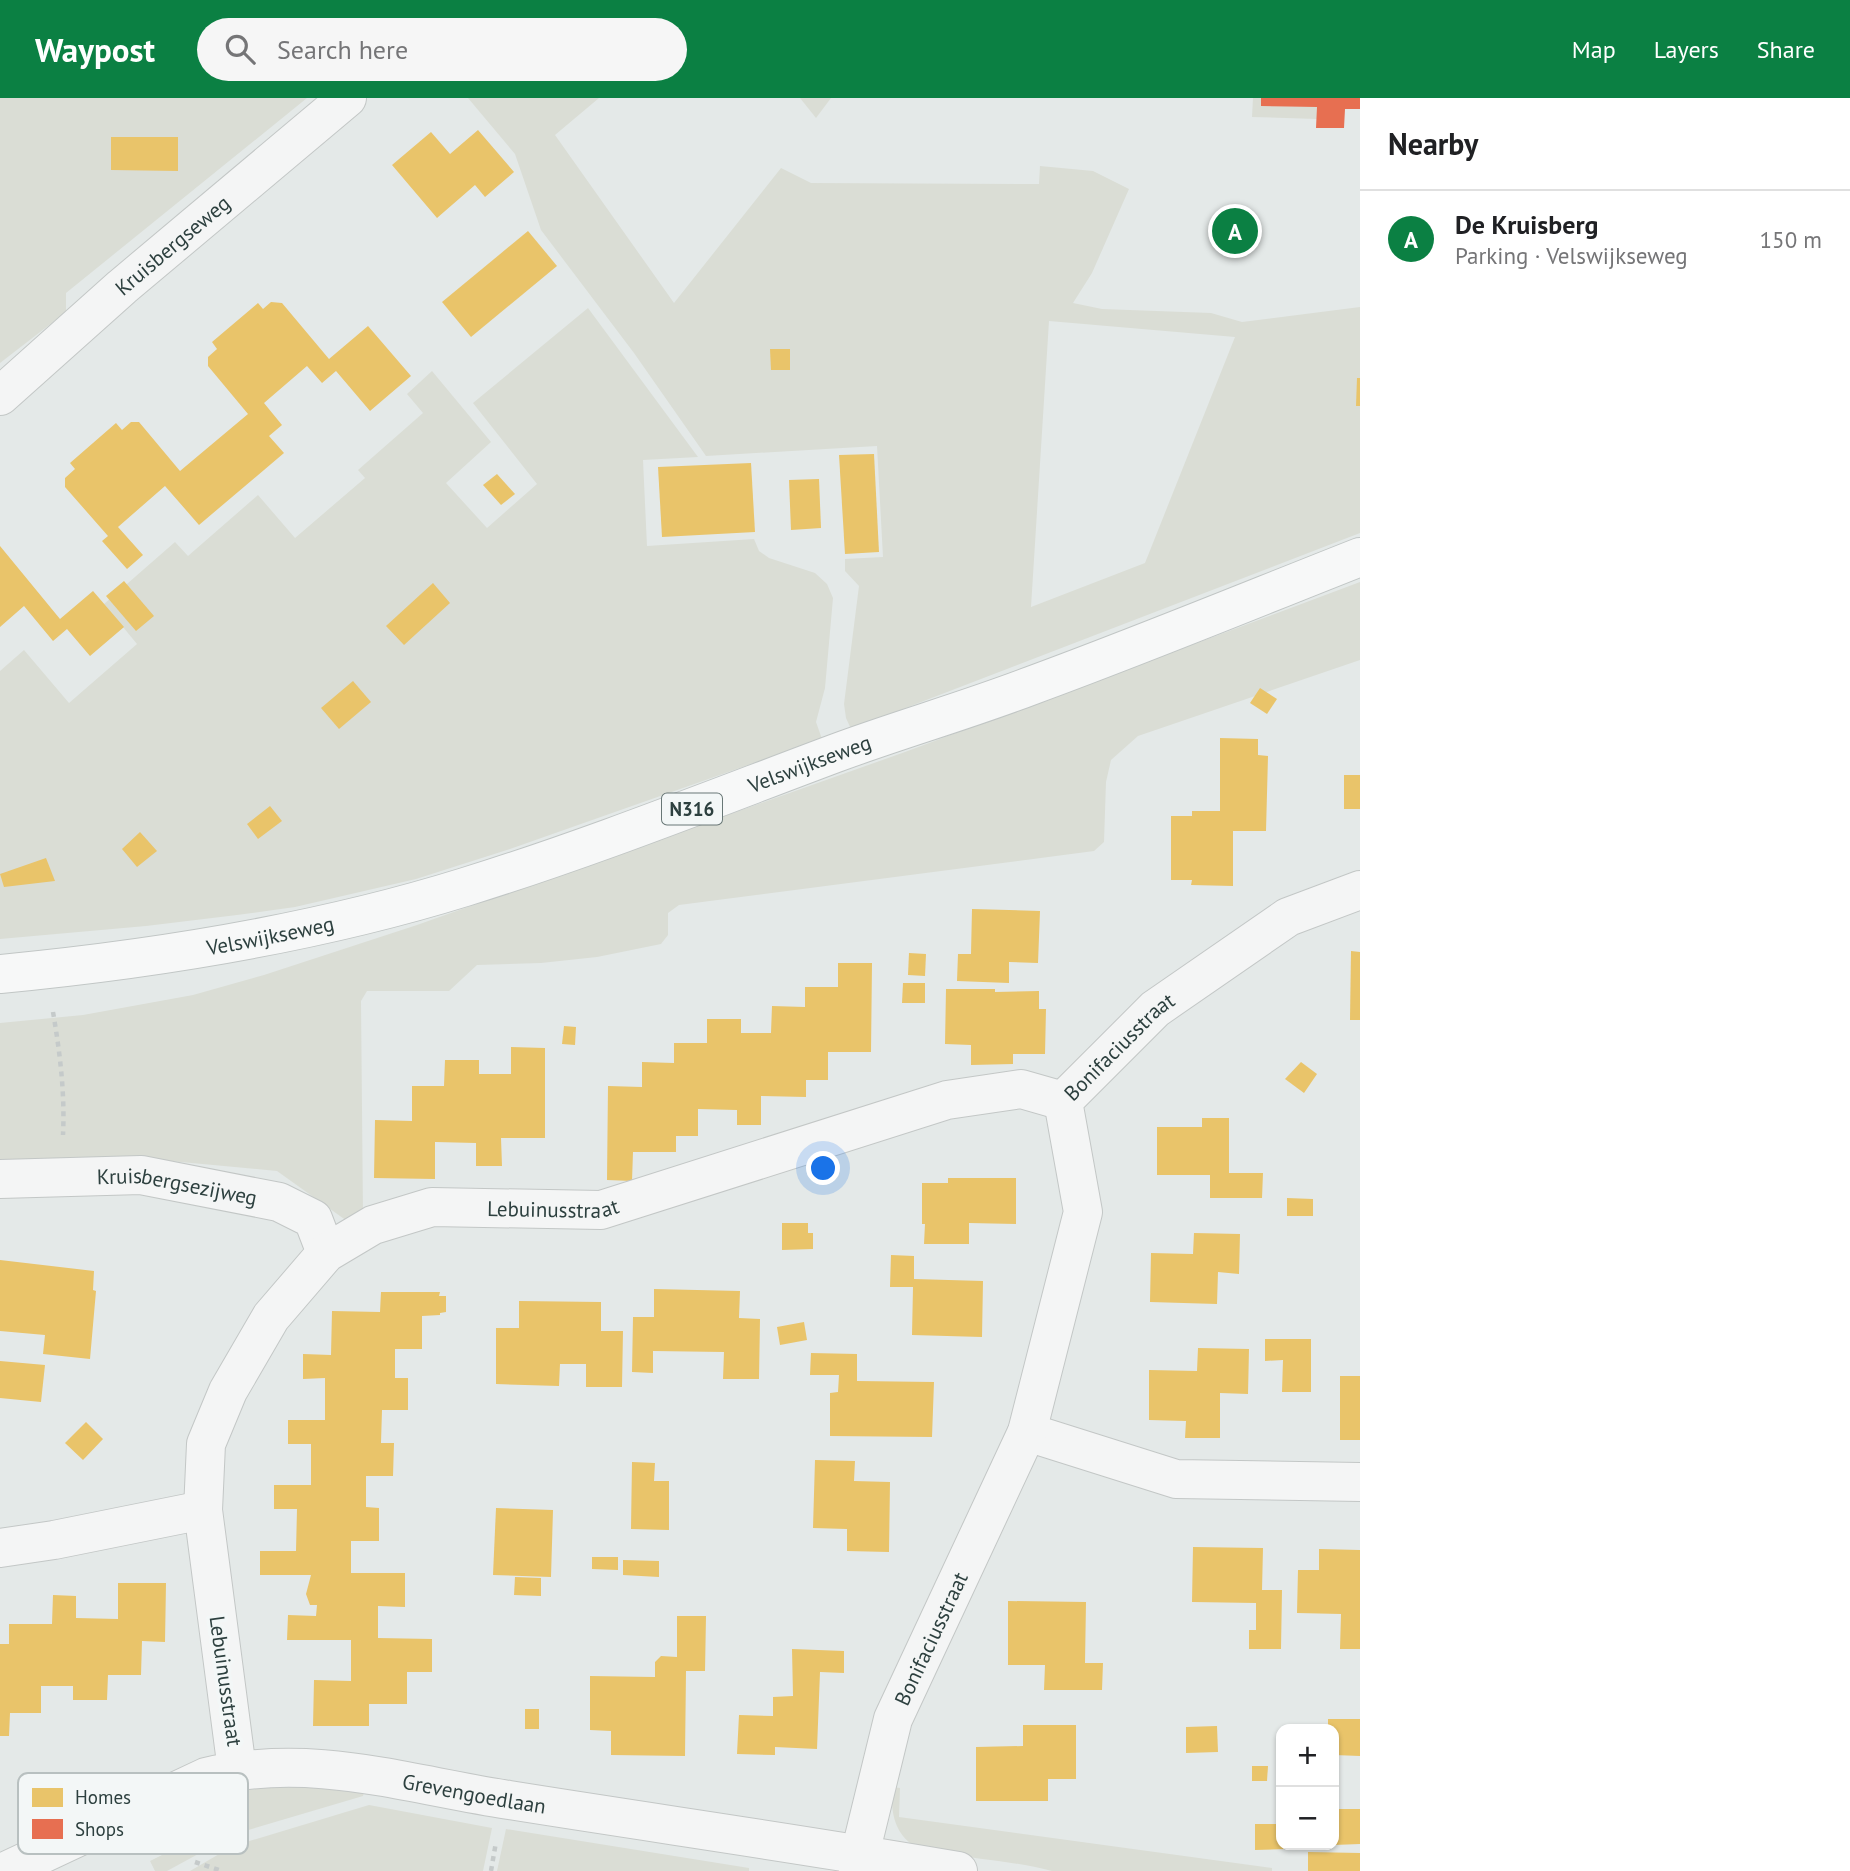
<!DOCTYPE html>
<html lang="en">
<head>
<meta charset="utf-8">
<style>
  body { margin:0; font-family:"PT Sans",sans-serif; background:#f6f6f6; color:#202124 }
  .controls { position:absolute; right:21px; bottom:21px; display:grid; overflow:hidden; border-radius:14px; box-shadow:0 2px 5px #0004 }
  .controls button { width:63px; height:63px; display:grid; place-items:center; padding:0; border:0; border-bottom:2px solid #e0e0e0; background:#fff; color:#202124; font:35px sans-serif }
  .you { position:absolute; left:824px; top:1071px; width:24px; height:24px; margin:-18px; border:5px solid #fff; border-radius:50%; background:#1a73e8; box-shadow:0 0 0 10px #1a73e833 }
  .badge { display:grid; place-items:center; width:46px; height:46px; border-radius:50%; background:#0b8043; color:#fff; font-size:23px; font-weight:700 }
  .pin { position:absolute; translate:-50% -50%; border:4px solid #fff; box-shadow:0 2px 7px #0006 }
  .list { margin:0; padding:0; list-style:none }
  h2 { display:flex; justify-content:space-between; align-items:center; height:91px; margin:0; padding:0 28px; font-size:30px }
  h2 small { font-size:23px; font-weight:400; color:#757577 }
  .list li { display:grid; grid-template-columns:46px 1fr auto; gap:21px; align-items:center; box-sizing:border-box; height:98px; padding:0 28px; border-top:2px solid #e0e0e0 }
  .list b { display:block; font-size:26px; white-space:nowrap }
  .list p { margin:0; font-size:23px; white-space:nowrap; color:#757577 }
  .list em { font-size:23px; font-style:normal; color:#757577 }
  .icon { flex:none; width:38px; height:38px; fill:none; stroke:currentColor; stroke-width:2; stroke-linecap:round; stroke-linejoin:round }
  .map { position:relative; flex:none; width:1360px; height:1773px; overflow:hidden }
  header { display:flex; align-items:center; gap:42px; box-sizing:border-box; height:98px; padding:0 35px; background:#0b8043; color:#fff }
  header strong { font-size:33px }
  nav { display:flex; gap:38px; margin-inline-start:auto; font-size:24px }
  .search { width:490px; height:63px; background:#f6f6f6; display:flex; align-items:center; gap:18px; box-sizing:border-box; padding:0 24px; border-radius:38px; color:#757577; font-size:26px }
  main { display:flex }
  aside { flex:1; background:#fff }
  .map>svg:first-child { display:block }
  .green { fill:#daddd5; fill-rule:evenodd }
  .homes { fill:#e9c46a }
  .shops { fill:#e76f51 }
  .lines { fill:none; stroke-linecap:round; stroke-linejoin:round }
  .minor-casing { stroke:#c3c7c6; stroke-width:40 }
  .major-casing { stroke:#c1c6c5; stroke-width:40 }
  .path { stroke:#c5caca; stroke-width:4.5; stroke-dasharray:5 5; stroke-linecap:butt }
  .minor { stroke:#f4f5f5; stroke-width:38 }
  .major { stroke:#f7f8f8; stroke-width:38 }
  .labels { text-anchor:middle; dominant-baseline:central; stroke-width:7; stroke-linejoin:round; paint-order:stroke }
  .shield { fill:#f3f7f7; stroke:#687776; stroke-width:2 }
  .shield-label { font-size:19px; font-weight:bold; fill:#2d403f }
  .street-label { font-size:21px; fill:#2d403f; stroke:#f3f7f7 }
  .key { fill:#f3f7f7; stroke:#b8c0c0; stroke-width:2 }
  .key-label { font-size:19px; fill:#2d403f }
</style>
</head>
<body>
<header>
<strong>Waypost</strong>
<div class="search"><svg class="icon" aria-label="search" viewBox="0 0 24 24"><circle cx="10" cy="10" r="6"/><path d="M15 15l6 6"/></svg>Search here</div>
<nav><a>Map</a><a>Layers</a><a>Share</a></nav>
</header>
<main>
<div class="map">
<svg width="1360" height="1773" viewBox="0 0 1360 1773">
  <rect width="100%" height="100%" fill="#e4e9e8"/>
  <g class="green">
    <polygon points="0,0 307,0 66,195 66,214 0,265"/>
    <path d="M468,0H599L555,37L674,205L781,70L811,85L1039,86L1040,68L1093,73L1129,91L1092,175L1073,205L1102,211L1211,215L1242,224L1360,209V435L851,631L846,620L844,606L859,488L845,473V461L883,459L877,348L706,358L634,255L541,132L515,56ZM1049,223L1235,239L1145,465L1031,509Z"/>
    <polygon points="800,0 831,0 816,20"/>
    <polygon points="1253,0 1261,0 1261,8 1317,9 1317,21 1252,19"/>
    <polygon points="588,210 698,359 643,362 647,448 754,441 759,453 769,460 815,475 827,486 833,500 825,590 816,624 822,641 510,751 416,781 295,809 237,817 146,828 0,841 0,573 24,552 69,605 137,546 104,506 175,444 188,458 258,397 295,440 365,380 358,372 423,315 407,296 432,273 491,344 446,385 487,430 537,386 473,305"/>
    <polygon points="1360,484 1360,562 1138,638 1111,662 1106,684 1104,744 1094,753 679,807 668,815 668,837 661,846 597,859 541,865 477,867 449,893 367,893 361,903 363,1118 354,1128 277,1073 138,1060 0,1064 0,925 83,917 193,897 264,877 417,827 905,654"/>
    <polygon points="276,1688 322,1689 364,1694 363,1698 235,1736 167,1773 155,1773 150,1763 162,1757 154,1741 169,1735 165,1726 204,1709 241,1699 242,1693"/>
    <path d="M893,1689L900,1690L899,1719L1272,1770V1773H1052C1015,1763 977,1762 939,1754C931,1752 920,1751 913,1747C893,1734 890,1709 893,1689Z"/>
    <polygon points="369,1707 492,1730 483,1773 190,1773 233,1748"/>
    <polygon points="506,1731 749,1770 749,1773 497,1773"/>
  </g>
  <g class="homes">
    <polygon points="478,32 514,74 485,99 475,87 437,120 392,67 431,34 450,56"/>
    <polygon points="111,39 178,39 178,73 111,72"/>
    <polygon points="528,133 557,168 471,239 442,204"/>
    <polygon points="271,204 282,205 329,261 368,228 411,278 370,313 336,273 322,285 307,268 264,305 282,327 269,338 284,355 199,427 165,388 118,429 143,457 127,471 102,443 108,438 65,389 65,380 75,371 70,365 116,325 122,332 131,324 139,324 180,373 248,316 208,268 208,259 217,251 212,244 258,205 263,211"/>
    <polygon points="770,251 790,251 790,272 771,272"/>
    <polygon points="1357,280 1360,280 1360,308 1356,308"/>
    <polygon points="874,356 879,454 845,456 839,357"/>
    <polygon points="751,365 755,434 662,439 658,369"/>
    <polygon points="497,376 515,396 501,407 483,387"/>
    <polygon points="819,381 821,430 791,432 789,382"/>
    <polygon points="0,448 60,521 93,493 124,529 90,558 67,531 53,543 24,508 0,529"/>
    <polygon points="124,483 154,518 136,533 106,498"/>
    <polygon points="433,485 450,505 404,547 386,528"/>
    <polygon points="353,583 371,604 339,631 321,610"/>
    <polygon points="1260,590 1277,601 1267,616 1250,605"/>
    <polygon points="1220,640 1258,641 1258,657 1268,658 1266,733 1233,733 1233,788 1191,787 1192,782 1171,782 1171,718 1192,718 1192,713 1220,713"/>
    <rect x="1344" y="677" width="16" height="34"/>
    <polygon points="270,708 282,723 258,741 247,726"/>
    <polygon points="140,734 157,753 137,769 122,751"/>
    <polygon points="46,760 55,783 4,789 0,776"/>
    <polygon points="972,811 1040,813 1038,865 1009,864 1009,885 957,883 958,856 971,856"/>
    <polygon points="1351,853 1360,854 1360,922 1350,922"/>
    <polygon points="909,855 926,856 925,878 908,877"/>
    <polygon points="838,865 872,865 871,954 828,954 828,982 806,982 806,999 761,998 761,1027 737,1027 737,1012 698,1011 698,1038 676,1038 676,1054 633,1054 632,1083 607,1082 608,988 642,989 642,964 674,965 674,945 707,945 707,921 741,921 741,935 771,935 772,908 805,909 805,889 838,889"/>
    <polygon points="903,885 925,885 925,905 902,905"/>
    <polygon points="946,891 995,891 995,894 1039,893 1039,911 1046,911 1045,956 1013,956 1013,966 971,967 971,947 945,946"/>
    <polygon points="564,928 576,929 575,947 562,946"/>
    <polygon points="511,949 545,950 545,1040 501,1040 502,1068 476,1068 476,1045 435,1044 435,1081 374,1080 375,1022 412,1023 412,988 444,988 445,962 479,962 479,976 511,976"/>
    <polygon points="1301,964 1317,976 1304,995 1285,981"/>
    <polygon points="1202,1020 1229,1020 1229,1075 1263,1075 1262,1100 1210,1100 1210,1077 1157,1077 1157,1029 1202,1029"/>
    <polygon points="948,1080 1016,1080 1016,1126 969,1125 969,1146 924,1146 925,1126 922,1126 922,1085 948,1085"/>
    <polygon points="1287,1100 1313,1101 1313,1118 1287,1118"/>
    <polygon points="782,1125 808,1125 808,1135 813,1135 813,1151 782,1152"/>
    <polygon points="1194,1135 1240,1136 1239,1176 1218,1174 1217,1206 1150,1204 1151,1155 1193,1156"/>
    <polygon points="891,1157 914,1158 914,1181 983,1183 982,1239 912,1237 913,1189 890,1189"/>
    <polygon points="0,1162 94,1173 93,1192 96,1193 90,1261 43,1256 45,1237 0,1233"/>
    <polygon points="654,1191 740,1193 739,1220 760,1221 759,1281 723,1281 724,1254 653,1253 653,1275 632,1274 633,1219 654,1219"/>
    <polygon points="381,1194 440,1194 439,1198 446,1198 446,1214 440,1215 440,1217 422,1218 422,1251 395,1251 395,1280 408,1280 408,1312 382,1312 381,1345 394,1345 393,1378 366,1378 366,1409 379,1410 379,1443 351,1443 351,1475 405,1475 405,1509 378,1508 378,1540 432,1541 432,1574 407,1574 407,1606 369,1606 369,1628 313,1628 314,1582 351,1583 351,1542 287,1542 288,1517 316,1518 317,1507 310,1507 306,1496 311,1477 260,1477 260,1453 296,1453 297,1411 274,1411 274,1387 311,1387 311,1346 288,1346 288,1322 325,1322 325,1280 303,1281 303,1256 331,1257 332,1213 380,1214"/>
    <polygon points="519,1203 601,1204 601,1233 623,1233 622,1289 586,1289 586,1266 560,1266 559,1288 496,1286 496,1230 519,1230"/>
    <polygon points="804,1224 807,1242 780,1247 777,1229"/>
    <polygon points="1265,1241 1311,1241 1311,1294 1282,1294 1283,1262 1265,1263"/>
    <polygon points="1198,1250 1249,1251 1248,1296 1220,1295 1220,1340 1185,1340 1186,1323 1149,1322 1149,1272 1197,1273"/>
    <polygon points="811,1255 857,1256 857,1283 934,1284 932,1339 830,1338 830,1295 838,1294 839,1277 810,1277"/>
    <polygon points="0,1263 45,1267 41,1304 0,1300"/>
    <rect x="1340" y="1278" width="20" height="64"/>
    <polygon points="86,1324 103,1341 83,1362 65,1345"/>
    <polygon points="815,1362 855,1363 854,1383 890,1384 889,1454 847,1453 847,1431 813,1430"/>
    <polygon points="632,1364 655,1365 654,1383 669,1383 669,1432 631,1431"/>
    <polygon points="496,1410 553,1412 551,1479 493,1477"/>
    <polygon points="1193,1449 1263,1450 1262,1492 1282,1492 1281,1551 1249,1551 1249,1532 1256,1532 1256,1505 1192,1504"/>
    <polygon points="1319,1451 1360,1452 1360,1551 1340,1551 1341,1516 1297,1515 1298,1472 1319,1472"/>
    <polygon points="592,1459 618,1459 618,1472 592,1471"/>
    <polygon points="623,1462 659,1463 659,1479 623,1477"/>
    <polygon points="515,1479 541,1480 541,1498 514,1497"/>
    <polygon points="118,1485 166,1485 165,1544 142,1543 141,1577 108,1577 107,1602 73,1602 73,1588 41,1588 41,1615 10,1615 9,1638 0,1638 0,1546 9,1546 9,1526 52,1526 53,1497 76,1498 76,1520 118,1521"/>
    <polygon points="1008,1503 1086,1504 1085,1565 1103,1565 1102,1592 1044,1592 1045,1567 1008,1567"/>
    <polygon points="677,1518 706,1518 705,1573 686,1573 685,1658 611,1657 611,1633 590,1632 590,1578 655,1579 655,1564 661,1558 677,1559"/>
    <polygon points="792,1551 844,1553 844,1575 820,1574 817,1651 775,1649 775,1657 737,1656 739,1617 773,1618 773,1599 793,1598"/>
    <rect x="525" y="1611" width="14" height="20"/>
    <polygon points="1328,1621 1360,1621 1360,1658 1334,1657 1334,1631 1328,1631"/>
    <polygon points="1023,1627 1076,1627 1076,1681 1048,1681 1048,1703 976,1703 976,1649 1023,1648"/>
    <polygon points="1217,1628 1218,1654 1186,1655 1186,1629"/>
    <polygon points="1252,1668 1268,1668 1267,1683 1252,1683"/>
    <polygon points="1334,1711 1360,1711 1360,1746 1334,1747"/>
    <polygon points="1255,1726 1281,1726 1281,1747 1285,1747 1285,1751 1255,1752"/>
    <polygon points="1308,1754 1360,1755 1360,1773 1308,1773"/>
  </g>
  <polygon class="shops" points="1261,0 1360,0 1360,11 1345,11 1344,30 1316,30 1317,9 1261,8"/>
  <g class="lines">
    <g class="minor-casing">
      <g id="minor">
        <path id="s1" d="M0,298L122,189L347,0"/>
        <path id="s2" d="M0,1081L141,1077L279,1104L313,1121L326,1155"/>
        <polyline points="1027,1334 1176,1381 1360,1384"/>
        <polyline points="0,1450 54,1442 203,1412"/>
        <path id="s3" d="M237,1672L203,1412L206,1346L228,1293L271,1219L326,1155L373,1127L432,1109L601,1112L947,1002L1021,991L1063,1003"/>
        <path id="s4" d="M6,1773L206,1679C312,1654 405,1686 509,1702C659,1726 809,1747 958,1773"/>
        <path id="s5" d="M858,1773L860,1756L893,1621L1027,1334L1083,1114L1063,1003L1155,911L1288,819L1360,792"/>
      </g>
    </g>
    <g class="major-casing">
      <g id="major">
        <path id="s6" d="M0,876C157,861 314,836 465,789C591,750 713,701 836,655C901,631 968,612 1033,587C1142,547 1251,502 1360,459"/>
      </g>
    </g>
    <g class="path">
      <path d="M53,914C60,955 65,995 63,1037"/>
      <polyline points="195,1764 222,1773"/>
      <polyline points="491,1773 496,1744"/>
    </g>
    <use href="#minor" class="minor"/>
    <use href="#major" class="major"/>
  </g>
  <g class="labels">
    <rect class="shield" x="662" y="695.5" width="60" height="31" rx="5"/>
    <g class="shield-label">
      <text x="692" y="711">N316</text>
    </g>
    <g class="street-label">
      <text stroke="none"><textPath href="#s1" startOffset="229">Kruisbergseweg</textPath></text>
      <text stroke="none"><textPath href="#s6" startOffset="840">Velswijkseweg</textPath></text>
      <text stroke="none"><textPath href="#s6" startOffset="273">Velswijkseweg</textPath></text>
      <text stroke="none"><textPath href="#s5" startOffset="891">Bonifaciusstraat</textPath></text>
      <text stroke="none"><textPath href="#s2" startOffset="178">Kruisbergsezijweg</textPath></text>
      <text stroke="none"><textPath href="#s3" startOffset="793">Lebuinusstraat</textPath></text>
      <text stroke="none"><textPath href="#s5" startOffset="245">Bonifaciusstraat</textPath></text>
      <text transform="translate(226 1583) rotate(82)">Lebuinusstraat</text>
      <text stroke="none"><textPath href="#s4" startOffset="492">Grevengoedlaan</textPath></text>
    </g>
  </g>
  <rect x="18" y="1675" width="230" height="81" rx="10" class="key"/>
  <rect x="32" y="1690" width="31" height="19" fill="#e9c46a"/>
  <rect x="32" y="1721" width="31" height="20" fill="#e76f51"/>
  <g class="key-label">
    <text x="75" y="1706">Homes</text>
    <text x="75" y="1738">Shops</text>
  </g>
</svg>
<div class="controls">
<button>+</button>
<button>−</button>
</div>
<div class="you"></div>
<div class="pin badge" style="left:1235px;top:133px">A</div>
</div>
<aside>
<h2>Nearby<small></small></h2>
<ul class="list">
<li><span class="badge">A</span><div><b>De Kruisberg</b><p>Parking · Velswijkseweg</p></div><em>150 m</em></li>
</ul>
</aside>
</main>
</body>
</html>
